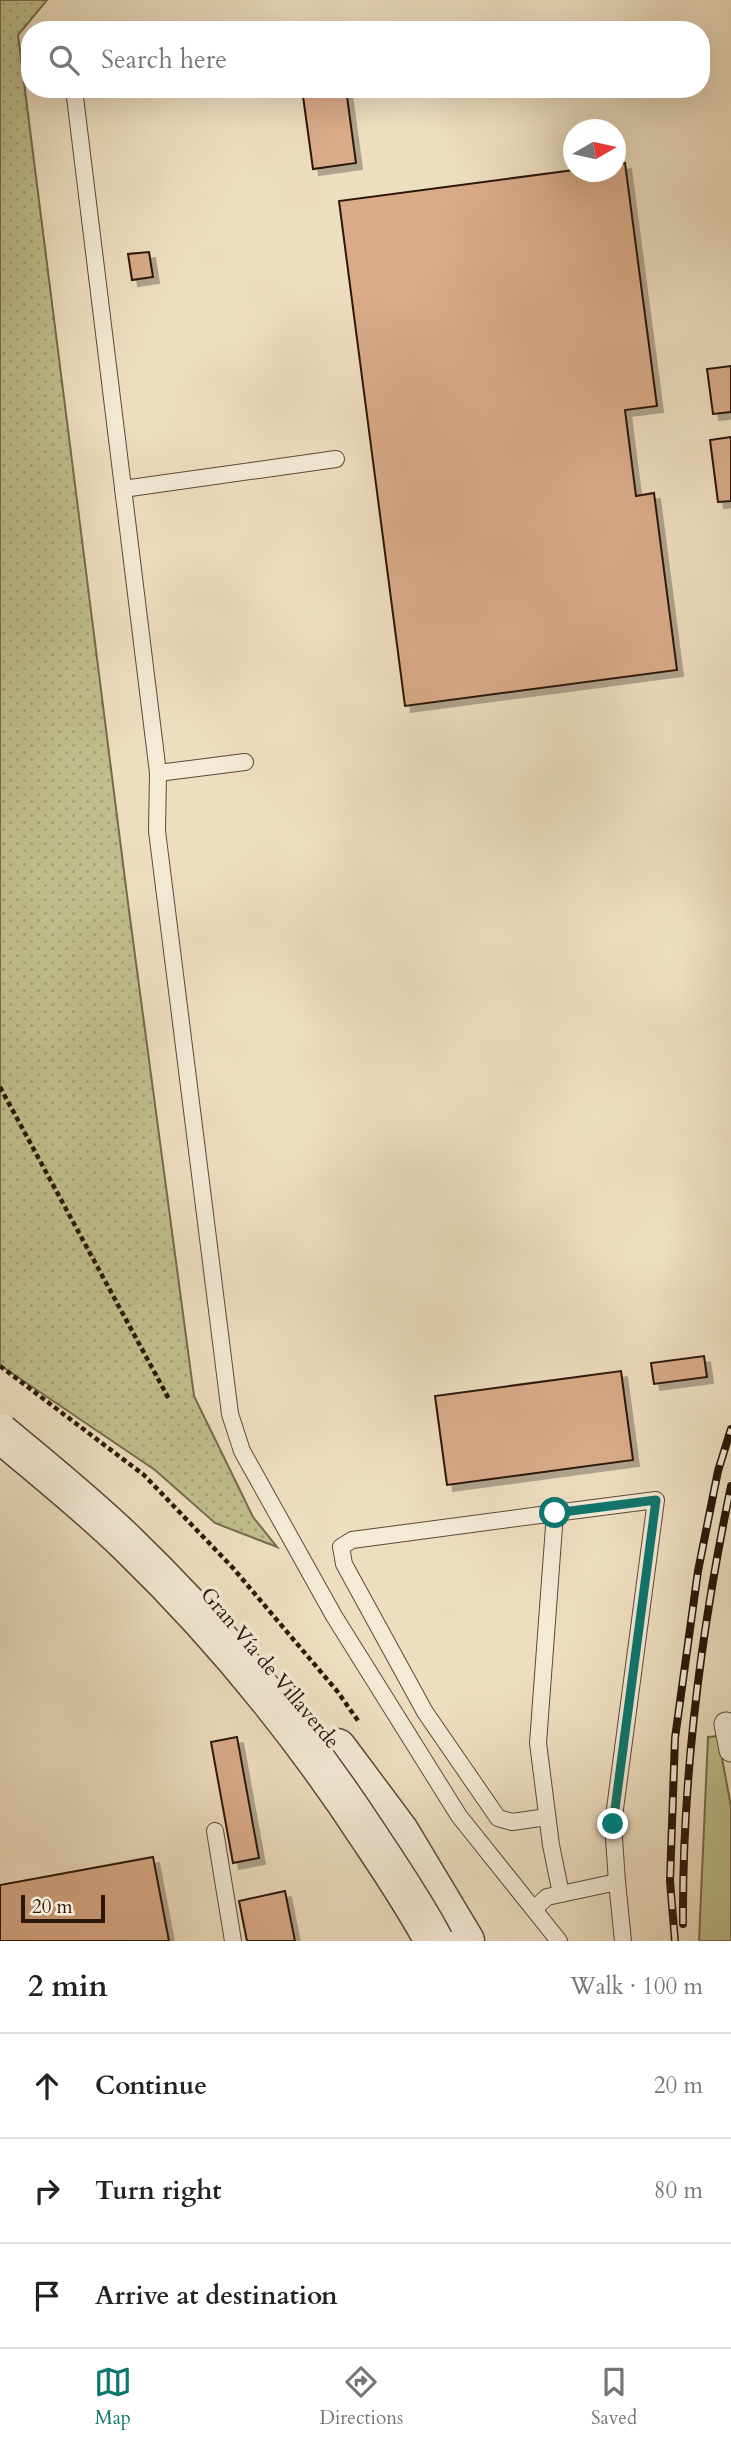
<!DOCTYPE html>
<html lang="en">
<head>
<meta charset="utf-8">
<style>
  body { margin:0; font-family:Cardo,serif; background:#f2f2f2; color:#222 }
  .compass { position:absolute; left:563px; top:119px; width:63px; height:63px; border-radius:50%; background:#fff; box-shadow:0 7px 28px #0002; rotate:81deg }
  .scale { position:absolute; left:21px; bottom:18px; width:84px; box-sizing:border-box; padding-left:7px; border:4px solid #2b170a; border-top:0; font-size:19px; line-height:24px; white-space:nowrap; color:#2b170a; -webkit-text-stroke:5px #f4ead6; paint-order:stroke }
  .stop { position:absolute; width:21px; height:21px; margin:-16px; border:5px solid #0f766e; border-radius:50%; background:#fff }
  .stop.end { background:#0f766e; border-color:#fff; box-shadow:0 2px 7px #0008 }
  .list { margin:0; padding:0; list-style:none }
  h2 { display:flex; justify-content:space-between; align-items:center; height:91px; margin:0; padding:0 28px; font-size:30px }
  h2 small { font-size:23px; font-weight:400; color:#767676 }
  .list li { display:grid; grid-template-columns:46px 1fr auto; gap:21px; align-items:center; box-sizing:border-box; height:105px; padding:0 28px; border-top:2px solid #e0e0e0 }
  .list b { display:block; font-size:26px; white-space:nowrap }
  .list em { font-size:23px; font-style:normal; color:#767676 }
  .icon { flex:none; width:38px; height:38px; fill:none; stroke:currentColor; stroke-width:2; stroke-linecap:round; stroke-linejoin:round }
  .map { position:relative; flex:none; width:731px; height:1941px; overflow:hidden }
  .search { position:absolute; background:#fff; box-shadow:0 7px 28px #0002; left:21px; right:21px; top:21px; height:77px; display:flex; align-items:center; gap:18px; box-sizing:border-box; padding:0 24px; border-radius:28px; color:#767676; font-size:26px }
  .sheet { height:406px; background:#fff }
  nav { display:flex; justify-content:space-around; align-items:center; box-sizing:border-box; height:98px; border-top:2px solid #e0e0e0; background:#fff; font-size:19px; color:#767676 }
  nav a { display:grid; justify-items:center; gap:4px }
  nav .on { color:#0f766e }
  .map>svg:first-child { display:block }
  .grass { fill:url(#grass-dots); stroke:#766b4c; stroke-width:2 }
  .garden { fill:#c0bf8d; stroke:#766b4c; stroke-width:2 }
  .building { fill:#daab89; stroke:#2b170a; stroke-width:2; filter:url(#shadow) }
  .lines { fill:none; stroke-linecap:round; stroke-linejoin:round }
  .service-casing { stroke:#5c4938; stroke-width:18 }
  .pedestrian-casing { stroke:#5c4938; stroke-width:25 }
  .tertiary-casing { stroke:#5c4938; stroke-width:41 }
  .path { stroke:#2b170a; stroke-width:4.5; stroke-dasharray:5 3.5; stroke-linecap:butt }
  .service { stroke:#f4ead6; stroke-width:16 }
  .pedestrian { stroke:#f4ead6; stroke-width:23 }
  .tertiary { stroke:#f4ead6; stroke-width:38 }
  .rail-casing { stroke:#2b170a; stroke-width:8 }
  .rail { stroke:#f4ead6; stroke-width:5; stroke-dasharray:16; stroke-linecap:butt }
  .tertiary-bridge-casing { stroke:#5c4938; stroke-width:41; stroke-linecap:butt }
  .tertiary-bridge { stroke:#f4ead6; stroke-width:38 }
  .route { stroke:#0f766e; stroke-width:9 }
  .labels { text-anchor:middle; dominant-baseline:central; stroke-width:7; stroke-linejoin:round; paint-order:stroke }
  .street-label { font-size:21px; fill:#2b170a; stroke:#f4ead6 }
</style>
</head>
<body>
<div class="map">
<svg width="731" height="1941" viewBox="0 0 731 1941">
  <defs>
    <pattern id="grass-dots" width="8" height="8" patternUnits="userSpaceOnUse" patternTransform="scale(1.75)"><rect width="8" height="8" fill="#c0bf8d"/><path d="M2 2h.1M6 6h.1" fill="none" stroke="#a5a378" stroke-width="1.8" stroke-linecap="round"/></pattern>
    <filter id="shadow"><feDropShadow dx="6" dy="6" stdDeviation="0" flood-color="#0004"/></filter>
  </defs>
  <rect width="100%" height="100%" fill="#eedec0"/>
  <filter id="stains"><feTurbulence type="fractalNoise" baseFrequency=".00286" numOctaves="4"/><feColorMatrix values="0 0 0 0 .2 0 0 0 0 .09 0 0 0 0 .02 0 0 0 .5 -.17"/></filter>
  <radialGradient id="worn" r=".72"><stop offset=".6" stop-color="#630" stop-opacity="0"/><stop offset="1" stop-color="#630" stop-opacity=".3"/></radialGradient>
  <polygon class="grass" points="0,0 47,0 18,35 128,903 194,1396 253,1517 277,1547 215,1523 155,1470 0,1365"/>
  <polygon class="garden" points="718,1736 731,1807 731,1941 699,1941 708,1737"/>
  <g class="building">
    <polygon points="302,89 346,89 356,163 313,169"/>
    <polygon points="625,163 657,406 625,410 636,496 654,493 677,670 405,706 339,201 574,170 616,172 616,165"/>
    <polygon points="149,252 153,277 132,280 128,254"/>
    <polygon points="731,366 731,412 713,414 707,369"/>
    <polygon points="731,437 731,501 718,502 710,440"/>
    <polygon points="704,1356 707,1377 654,1384 651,1363"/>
    <polygon points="621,1371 633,1460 447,1485 435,1396"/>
    <polygon points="237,1737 259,1858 233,1863 211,1742"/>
    <polygon points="153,1857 169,1941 0,1941 0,1885"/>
    <polygon points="285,1891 295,1941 247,1941 239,1901"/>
  </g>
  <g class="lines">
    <g class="service-casing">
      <g id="service">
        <polyline points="74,89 158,773 157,831 230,1414 242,1451 334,1616 459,1816 559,1941"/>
        <polyline points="123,489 336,459"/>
        <polyline points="158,773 245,762"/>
        <polyline points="555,1513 656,1500 613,1824 617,1882"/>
        <polyline points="547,1817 512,1822 498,1818 425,1712 344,1564 341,1547 352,1540 555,1513 538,1743 551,1845 561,1894"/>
        <polyline points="215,1831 233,1941"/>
        <polyline points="534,1909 547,1897 617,1882 623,1941"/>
      </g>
    </g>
    <g class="pedestrian-casing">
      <polyline id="pedestrian" points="726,1724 731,1750"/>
    </g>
    <g class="tertiary-casing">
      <polyline id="tertiary" points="337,1748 399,1831 465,1941"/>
    </g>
    <g class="path">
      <polyline points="0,1087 169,1399"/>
      <polyline points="0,1366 144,1475 233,1568 337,1691 359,1722"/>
    </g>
    <use href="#service" class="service"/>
    <use href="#pedestrian" class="pedestrian"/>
    <use href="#tertiary" class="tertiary"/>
    <g class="rail-casing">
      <g id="rail">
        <path d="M683,1924C682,1776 701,1630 731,1486"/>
        <polyline points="675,1941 670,1881 675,1738 698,1571 718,1471 731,1429"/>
      </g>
    </g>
    <use href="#rail" class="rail"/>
    <g class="tertiary-bridge-casing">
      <path id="tertiary-bridge" d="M0,1433C43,1469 88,1505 128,1544C220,1633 300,1731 370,1838C392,1871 415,1905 434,1941"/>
    </g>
    <use href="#tertiary-bridge" class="tertiary-bridge"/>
  </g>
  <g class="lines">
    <polyline class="route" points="555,1513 656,1500 613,1824"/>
  </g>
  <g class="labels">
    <g class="street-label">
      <text transform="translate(270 1668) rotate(50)">Gran Vía de Villaverde</text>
    </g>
  </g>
  <rect width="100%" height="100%" filter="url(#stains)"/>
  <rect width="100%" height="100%" fill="url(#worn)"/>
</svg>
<svg class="compass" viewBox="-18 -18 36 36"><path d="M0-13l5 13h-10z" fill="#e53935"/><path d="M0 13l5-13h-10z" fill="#767676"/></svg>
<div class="scale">20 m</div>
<div class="stop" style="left:555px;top:1513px"></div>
<div class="stop end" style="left:613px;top:1824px"></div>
<div class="search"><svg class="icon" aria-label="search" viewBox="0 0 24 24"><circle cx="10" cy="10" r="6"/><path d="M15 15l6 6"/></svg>Search here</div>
</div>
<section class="sheet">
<h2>2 min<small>Walk · 100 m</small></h2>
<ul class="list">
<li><svg class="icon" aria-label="ahead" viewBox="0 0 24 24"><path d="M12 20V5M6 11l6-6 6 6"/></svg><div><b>Continue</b></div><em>20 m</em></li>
<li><svg class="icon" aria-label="right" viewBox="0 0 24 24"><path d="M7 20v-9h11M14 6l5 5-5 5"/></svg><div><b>Turn right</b></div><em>80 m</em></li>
<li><svg class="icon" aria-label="arrive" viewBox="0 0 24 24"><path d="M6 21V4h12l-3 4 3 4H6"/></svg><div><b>Arrive at destination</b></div></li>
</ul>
</section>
<nav>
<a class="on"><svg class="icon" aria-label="map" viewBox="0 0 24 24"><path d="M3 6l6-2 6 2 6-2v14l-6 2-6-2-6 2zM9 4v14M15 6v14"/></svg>Map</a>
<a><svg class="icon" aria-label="directions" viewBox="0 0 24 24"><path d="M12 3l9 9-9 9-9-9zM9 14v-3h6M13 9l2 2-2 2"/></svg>Directions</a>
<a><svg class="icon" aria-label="saved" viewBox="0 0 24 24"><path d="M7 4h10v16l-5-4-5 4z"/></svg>Saved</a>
</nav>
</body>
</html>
